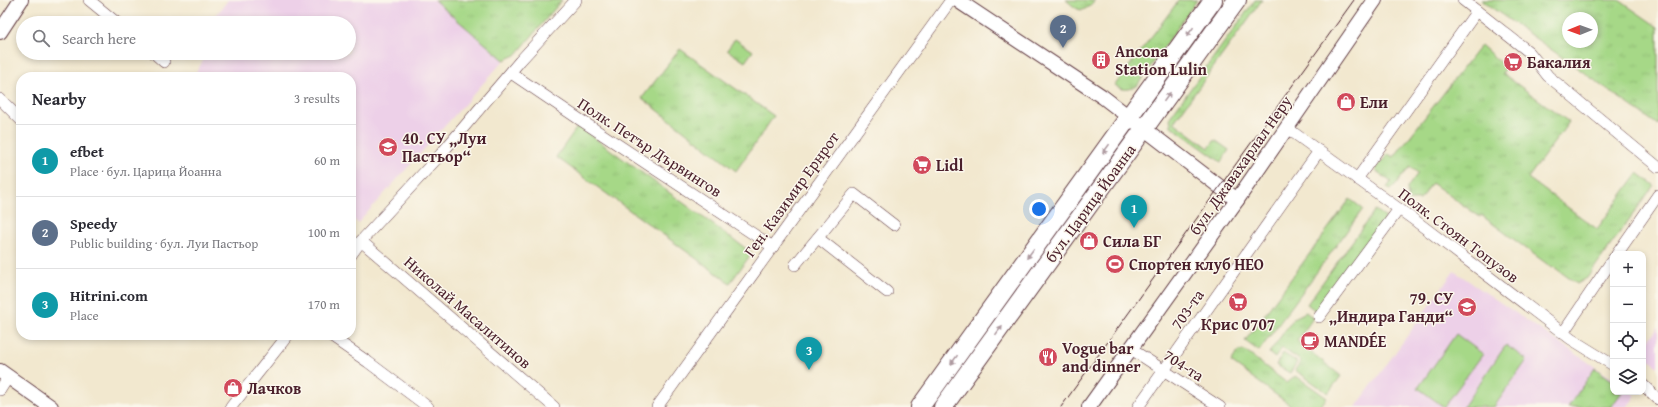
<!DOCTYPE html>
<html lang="en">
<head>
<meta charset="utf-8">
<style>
  body { margin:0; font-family:"Gentium Book Plus",serif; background:#f2f2f3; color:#2b2b33 }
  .controls { position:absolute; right:12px; bottom:12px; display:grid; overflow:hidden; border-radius:8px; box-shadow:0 2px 6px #0003 }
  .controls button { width:36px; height:36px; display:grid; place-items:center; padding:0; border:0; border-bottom:1px solid #e1e1e2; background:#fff; color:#2b2b33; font:20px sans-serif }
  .compass { position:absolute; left:1562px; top:12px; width:36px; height:36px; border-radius:50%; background:#fff; box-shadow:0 2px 6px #0003; rotate:269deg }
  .you { position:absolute; left:1039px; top:209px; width:14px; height:14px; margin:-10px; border:3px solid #fff; border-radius:50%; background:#1a73e8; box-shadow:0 0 0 6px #1a73e833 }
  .badge { display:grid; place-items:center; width:26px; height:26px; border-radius:50%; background:#2563eb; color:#fff; font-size:13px; font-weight:700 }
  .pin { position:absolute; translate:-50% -33px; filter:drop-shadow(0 1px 2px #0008) }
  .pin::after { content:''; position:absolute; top:21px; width:14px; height:12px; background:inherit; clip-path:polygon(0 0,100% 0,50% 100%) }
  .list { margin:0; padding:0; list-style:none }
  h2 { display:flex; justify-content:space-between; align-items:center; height:52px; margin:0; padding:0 16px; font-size:17px }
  h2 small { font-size:13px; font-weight:400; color:#7c7c81 }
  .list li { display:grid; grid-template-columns:26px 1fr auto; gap:12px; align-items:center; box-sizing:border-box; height:72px; padding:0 16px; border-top:1px solid #e1e1e2 }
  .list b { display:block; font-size:15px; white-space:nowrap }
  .list p { margin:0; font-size:13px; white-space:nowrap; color:#7c7c81 }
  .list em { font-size:13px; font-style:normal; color:#7c7c81 }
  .icon { flex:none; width:22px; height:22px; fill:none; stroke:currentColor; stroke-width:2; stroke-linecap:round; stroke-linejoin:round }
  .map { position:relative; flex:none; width:1658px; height:407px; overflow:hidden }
  .search { position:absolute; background:#fff; box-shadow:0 2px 6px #0003; left:16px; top:16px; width:340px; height:44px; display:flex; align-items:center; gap:10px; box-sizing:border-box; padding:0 14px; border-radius:22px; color:#7c7c81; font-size:15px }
  .panel { position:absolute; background:#fff; box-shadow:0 2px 6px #0003; left:16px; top:72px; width:340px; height:268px; border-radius:16px }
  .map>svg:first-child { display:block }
  .built { fill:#edd0e8 }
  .grass { fill:url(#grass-tufts); stroke:#787c59; fill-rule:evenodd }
  .pitch { fill:#a6d887; stroke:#787c59 }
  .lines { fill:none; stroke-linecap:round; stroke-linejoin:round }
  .minor-casing { stroke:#633d44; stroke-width:12 }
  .tertiary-casing { stroke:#633d44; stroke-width:16 }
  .primary-casing { stroke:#633d44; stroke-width:20 }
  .minor { stroke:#fff; stroke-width:11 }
  .tertiary { stroke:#fff; stroke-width:14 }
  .primary { stroke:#fff; stroke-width:18 }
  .tram { stroke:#4a1f2b; stroke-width:1 }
  .oneway { fill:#ae9aa0 }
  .labels { text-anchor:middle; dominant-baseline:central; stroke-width:3; stroke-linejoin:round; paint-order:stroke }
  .poi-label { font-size:16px; font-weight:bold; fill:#4a1f2b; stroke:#fbf7ec; text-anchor:start }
  .street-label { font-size:16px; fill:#4a1f2b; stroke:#fbf7ec }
</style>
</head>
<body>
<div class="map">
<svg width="1658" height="407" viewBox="0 0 1658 407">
  <defs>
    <pattern id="grass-tufts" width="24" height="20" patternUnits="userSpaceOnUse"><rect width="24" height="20" fill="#a6d887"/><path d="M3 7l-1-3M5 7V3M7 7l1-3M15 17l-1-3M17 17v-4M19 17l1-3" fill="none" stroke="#90b975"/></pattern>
  </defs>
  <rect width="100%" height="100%" fill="#fbf7ec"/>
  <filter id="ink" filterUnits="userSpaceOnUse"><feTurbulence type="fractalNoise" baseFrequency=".025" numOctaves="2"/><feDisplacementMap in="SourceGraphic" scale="8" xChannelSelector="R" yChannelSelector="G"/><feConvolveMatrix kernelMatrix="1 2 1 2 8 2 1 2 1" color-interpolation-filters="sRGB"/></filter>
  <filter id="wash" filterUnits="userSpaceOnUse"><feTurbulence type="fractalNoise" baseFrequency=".012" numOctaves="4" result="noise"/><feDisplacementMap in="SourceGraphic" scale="16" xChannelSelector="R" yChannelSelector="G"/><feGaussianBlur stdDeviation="0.9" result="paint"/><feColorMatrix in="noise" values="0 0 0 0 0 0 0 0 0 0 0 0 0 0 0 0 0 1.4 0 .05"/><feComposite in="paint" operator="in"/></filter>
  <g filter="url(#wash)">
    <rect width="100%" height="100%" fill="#f2e8cf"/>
    <g class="built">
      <polygon points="228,0 434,0 504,60 358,223 351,217 351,77 193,77 208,53 349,53 349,23 210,23"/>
      <polygon points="1454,271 1613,379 1613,392 1631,392 1636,396 1627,407 1356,407"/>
      <polygon points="1658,327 1658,367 1643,354 1643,349"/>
    </g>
    <g class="grass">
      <polygon points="434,0 562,0 516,55 504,60"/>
      <path d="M1066,0H1095C1082,15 1079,11 1066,0Z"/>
      <path d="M1179,0H1197L1137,86C1128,90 1123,91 1115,85Z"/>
      <polygon points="1255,0 1262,0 1174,122 1209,148 1215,140 1229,150 1221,162 1171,126 1170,117"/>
      <path d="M1481,0H1619L1658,27V125ZM1568,18H1592V42H1568Z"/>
      <polygon points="735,39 753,51 745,62 727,50"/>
      <polygon points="1481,45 1506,68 1502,73 1569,122 1528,178 1597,229 1638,173 1654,185 1587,278 1577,284 1554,267 1552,268 1551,267 1481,215 1480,217 1432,183 1420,200 1408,200 1407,188 1418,173 1410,167 1391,190 1387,188 1391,182 1375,170 1388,154 1394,157"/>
      <polygon points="680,49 774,116 736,171 642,98"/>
      <polygon points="578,126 752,253 730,283 556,157"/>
      <polygon points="1350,199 1363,209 1259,351 1245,341"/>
      <polygon points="1375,210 1386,218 1317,312 1307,304"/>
      <polygon points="1306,312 1313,318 1297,341 1341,376 1328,393 1295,370 1301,361 1282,348 1275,358 1269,353 1294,318"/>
      <polygon points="1238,351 1245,351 1287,383 1296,376 1327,398 1319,407 1293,407 1231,362"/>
      <polygon points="1283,353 1297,362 1290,373 1276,365"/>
      <polygon points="1595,368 1613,381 1613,392 1622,392 1611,407 1568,407"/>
    </g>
    <g class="pitch">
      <polygon points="1456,334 1483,354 1444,407 1418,388"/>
      <polygon points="1506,345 1527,360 1494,407 1463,407"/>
    </g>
  </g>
  <g filter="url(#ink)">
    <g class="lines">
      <g class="minor-casing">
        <g id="minor">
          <polyline points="89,0 117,23"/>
          <polyline points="1463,0 1529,52 1548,76 1658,167"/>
          <polyline points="154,53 164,62"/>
          <polyline points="511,73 579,119 773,247"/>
          <polyline points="0,99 21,120"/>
          <polyline points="1287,128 1417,222 1571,339 1613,365"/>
          <polyline points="1357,179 1477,11"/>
          <polyline points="818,238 887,292"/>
          <polyline points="361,241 554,407"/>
          <polyline points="1617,254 1658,195"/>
          <polyline points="351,255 361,241 441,154 520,61 576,0"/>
          <polyline points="795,265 854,194 894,225"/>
          <polyline points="1319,317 1399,209"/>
          <polyline points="1563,333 1613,259"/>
          <polyline points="329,335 368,362 428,407"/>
          <polyline points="1131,349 1220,407"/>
          <polyline points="1643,385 1658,399"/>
          <polyline points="0,390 9,376"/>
          <polyline points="231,407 288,335"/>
          <polyline points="657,407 951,0"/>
          <polyline points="1138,407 1319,151"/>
        </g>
      </g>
      <g class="tertiary-casing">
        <g id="tertiary">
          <polyline points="957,0 1103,97 1237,200"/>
          <polyline points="0,32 21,0"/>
          <polyline points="0,371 51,407"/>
          <polyline points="1089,407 1237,200 1375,0"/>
        </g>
      </g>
      <g class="primary-casing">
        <g id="primary">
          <polyline points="920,407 1213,0"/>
          <polyline points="943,407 1237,0"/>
        </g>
      </g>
      <use href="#minor" class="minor"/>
      <use href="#tertiary" class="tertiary"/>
      <use href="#primary" class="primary"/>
      <polyline class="tram" points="1061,407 1354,0"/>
    </g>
    <defs><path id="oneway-solid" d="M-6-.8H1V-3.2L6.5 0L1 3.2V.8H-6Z"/></defs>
    <g class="oneway">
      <use href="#oneway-solid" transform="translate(1190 32) rotate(126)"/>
      <use href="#oneway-solid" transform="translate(1167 97) rotate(-54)"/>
      <use href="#oneway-solid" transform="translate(1106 149) rotate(126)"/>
      <use href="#oneway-solid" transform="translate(1030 254) rotate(126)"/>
      <use href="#oneway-solid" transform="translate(999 330) rotate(-54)"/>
      <use href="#oneway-solid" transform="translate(954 360) rotate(126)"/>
    </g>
  </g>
  <defs>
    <g id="building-disc" transform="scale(1)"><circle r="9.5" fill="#d1495b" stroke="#fbf7ec"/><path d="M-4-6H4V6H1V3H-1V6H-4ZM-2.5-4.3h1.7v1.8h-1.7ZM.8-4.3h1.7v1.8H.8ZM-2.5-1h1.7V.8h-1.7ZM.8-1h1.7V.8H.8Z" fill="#fff"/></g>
    <g id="supermarket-disc" transform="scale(1)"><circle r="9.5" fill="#d1495b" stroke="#fbf7ec"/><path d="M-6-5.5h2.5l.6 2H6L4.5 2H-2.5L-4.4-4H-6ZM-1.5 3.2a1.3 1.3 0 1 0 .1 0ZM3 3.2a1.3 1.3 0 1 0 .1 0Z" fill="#fff"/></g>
    <g id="shop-disc" transform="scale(1)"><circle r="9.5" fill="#d1495b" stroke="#fbf7ec"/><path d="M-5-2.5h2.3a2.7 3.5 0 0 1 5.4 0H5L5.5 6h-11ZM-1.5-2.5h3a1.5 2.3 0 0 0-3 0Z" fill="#fff"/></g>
    <g id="school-disc" transform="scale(1)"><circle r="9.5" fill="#d1495b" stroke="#fbf7ec"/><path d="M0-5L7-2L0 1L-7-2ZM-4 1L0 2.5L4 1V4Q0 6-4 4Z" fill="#fff"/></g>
    <g id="stadium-disc" transform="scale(1)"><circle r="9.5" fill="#d1495b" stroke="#fbf7ec"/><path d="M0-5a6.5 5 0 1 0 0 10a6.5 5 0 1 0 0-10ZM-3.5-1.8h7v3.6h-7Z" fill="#fff"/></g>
    <g id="cafe-disc" transform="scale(1)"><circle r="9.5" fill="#d1495b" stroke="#fbf7ec"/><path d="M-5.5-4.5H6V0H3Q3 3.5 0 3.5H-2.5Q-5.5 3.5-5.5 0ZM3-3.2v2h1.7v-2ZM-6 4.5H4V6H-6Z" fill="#fff"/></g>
    <g id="restaurant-disc" transform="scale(1)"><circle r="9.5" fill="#d1495b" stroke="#fbf7ec"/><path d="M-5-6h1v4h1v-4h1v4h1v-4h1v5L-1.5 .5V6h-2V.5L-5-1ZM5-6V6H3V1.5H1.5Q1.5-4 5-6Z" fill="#fff"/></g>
  </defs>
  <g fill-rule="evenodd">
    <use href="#building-disc" x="1101" y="60"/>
    <use href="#supermarket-disc" x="1513" y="62"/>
    <use href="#shop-disc" x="1346" y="102"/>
    <use href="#school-disc" x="388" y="147"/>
    <use href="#supermarket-disc" x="922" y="165"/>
    <use href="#shop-disc" x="1089" y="241"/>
    <use href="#stadium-disc" x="1115" y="264"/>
    <use href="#supermarket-disc" x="1238" y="302"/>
    <use href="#school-disc" x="1467" y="307"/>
    <use href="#cafe-disc" x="1310" y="341"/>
    <use href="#restaurant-disc" x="1048" y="357"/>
    <use href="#shop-disc" x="233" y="388"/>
  </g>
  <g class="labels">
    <g class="poi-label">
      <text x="1115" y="51">Ancona<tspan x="1115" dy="18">Station Lulin</tspan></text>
      <text x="1527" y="62">Бакалия</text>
      <text x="1360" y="102">Ели</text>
      <text x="402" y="138">40. СУ „Луи<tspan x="402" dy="18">Пастьор“</tspan></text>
      <text x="936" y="165">Lidl</text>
      <text x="1103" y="241">Сила БГ</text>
      <text x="1129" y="264">Спортен клуб НЕО</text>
      <text x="1453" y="298" text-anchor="end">79. СУ<tspan x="1453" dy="18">„Индира Ганди“</tspan></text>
      <text x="1238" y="324" text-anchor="middle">Крис 0707</text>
      <text x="1324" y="341">MANDÉE</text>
      <text x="1062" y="348">Vogue bar<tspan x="1062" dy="18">and dinner</tspan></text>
      <text x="247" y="388">Лачков</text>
    </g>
    <g class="street-label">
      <text transform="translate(650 147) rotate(33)">Полк. Петър Дървингов</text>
      <text transform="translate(1240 165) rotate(-55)">бул. Джавахарлал Неру</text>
      <text transform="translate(791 194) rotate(-54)">Ген. Казимир Ернрот</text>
      <text transform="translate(1090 203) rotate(-54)">бул. Царица Йоанна</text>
      <text transform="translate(1459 235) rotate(37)">Полк. Стоян Топузов</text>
      <text transform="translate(1187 309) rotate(-55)">703-та</text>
      <text transform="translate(468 312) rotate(41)">Николай Масалитинов</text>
      <text transform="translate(1184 365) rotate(33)">704-та</text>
    </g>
  </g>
</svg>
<div class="controls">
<button>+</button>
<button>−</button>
<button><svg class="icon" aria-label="locate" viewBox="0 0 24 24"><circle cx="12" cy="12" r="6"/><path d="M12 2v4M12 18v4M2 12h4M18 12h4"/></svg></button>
<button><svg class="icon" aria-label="layers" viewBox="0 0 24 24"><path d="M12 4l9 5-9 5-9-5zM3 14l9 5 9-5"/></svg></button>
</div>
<svg class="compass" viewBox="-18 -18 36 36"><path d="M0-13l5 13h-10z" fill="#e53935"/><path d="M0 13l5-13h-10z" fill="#7c7c81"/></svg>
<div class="you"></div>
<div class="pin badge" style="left:1134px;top:228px;background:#0f9aa8">1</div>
<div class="pin badge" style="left:1063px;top:48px;background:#5c6f8a">2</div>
<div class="pin badge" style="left:809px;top:370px;background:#0f9aa8">3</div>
<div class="search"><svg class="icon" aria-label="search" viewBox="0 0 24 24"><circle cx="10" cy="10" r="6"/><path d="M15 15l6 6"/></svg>Search here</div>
<section class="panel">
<h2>Nearby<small>3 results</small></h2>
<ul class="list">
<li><span class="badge" style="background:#0f9aa8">1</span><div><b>efbet</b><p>Place · бул. Царица Йоанна</p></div><em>60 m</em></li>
<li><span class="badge" style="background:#5c6f8a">2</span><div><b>Speedy</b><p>Public building · бул. Луи Пастьор</p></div><em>100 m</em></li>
<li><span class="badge" style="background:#0f9aa8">3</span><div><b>Hitrini.com</b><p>Place</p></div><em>170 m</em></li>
</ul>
</section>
</div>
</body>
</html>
